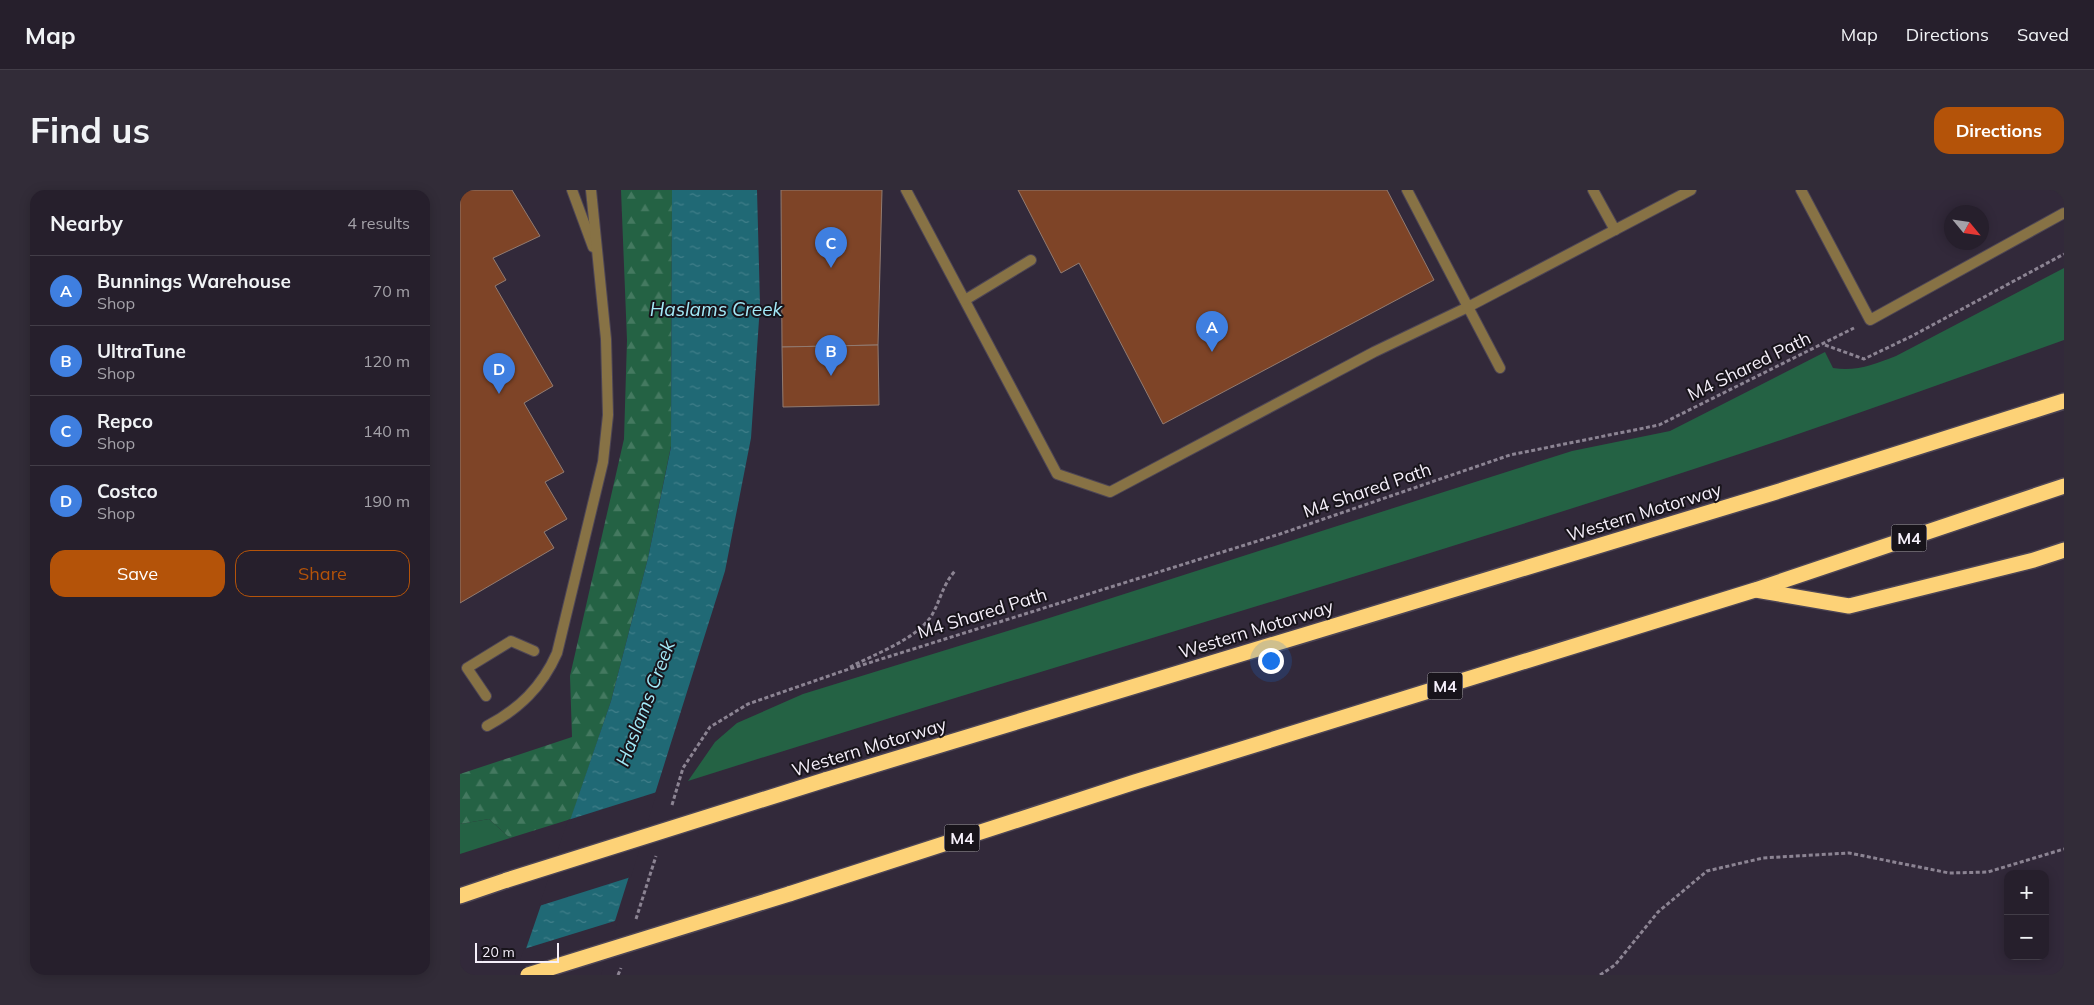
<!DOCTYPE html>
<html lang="en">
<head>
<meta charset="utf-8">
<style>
  body { margin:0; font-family:Mulish,sans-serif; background:#322c38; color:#f1f3f6 }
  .controls { position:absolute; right:15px; bottom:15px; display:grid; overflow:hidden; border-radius:10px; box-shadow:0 2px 12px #0003 }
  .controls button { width:45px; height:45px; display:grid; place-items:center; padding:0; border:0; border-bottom:1px solid #423d48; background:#261f2c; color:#f1f3f6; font:25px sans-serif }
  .compass { position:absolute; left:1484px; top:15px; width:45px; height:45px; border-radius:50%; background:#261f2c; box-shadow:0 2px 12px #0003; rotate:119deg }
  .scale { position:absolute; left:15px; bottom:12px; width:84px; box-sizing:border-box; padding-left:5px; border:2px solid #f5effa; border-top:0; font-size:14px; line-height:18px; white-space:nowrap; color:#f5effa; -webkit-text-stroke:4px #18141b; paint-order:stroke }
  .you { position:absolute; left:810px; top:470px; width:18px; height:18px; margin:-12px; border:4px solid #fff; border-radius:50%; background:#1a73e8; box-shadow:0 0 0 8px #1a73e833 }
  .badge { display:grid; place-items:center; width:32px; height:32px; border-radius:50%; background:#b45309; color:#fff; font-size:16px; font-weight:700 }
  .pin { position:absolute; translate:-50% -41px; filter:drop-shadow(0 1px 2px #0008) }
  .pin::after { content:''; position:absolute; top:26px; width:18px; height:15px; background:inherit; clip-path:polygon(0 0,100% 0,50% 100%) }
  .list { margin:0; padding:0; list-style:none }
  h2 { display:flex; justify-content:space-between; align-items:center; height:65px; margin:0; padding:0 20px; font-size:21px }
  h2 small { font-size:16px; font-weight:400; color:#a4a2a9 }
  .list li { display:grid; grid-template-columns:32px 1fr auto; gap:15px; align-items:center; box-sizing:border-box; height:70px; padding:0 20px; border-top:1px solid #423d48 }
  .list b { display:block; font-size:19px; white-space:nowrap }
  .list p { margin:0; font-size:16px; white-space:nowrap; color:#a4a2a9 }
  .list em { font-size:16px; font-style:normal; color:#a4a2a9 }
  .actions { display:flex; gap:10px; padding:15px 20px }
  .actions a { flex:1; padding:11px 0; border:1px solid #b45309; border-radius:15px; text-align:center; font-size:18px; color:#b45309 }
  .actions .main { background:#b45309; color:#fff }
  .map { position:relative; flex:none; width:1604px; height:785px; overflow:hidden; border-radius:15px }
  header { display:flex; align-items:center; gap:30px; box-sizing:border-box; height:70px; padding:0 25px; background:#261f2c; border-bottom:1px solid #423d48 }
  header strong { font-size:24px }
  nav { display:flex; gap:28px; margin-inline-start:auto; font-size:18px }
  .intro { display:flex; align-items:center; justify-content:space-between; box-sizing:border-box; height:120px; padding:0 30px }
  h1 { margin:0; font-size:35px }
  .button { padding:12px 22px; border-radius:15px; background:#b45309; color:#fff; font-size:18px; font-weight:700 }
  main { display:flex; gap:30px; padding:0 30px }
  aside { flex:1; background:#261f2c; border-radius:15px; box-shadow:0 2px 12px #0003 }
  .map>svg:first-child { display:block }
  .green { fill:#246244 }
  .forest { fill:url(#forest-firs) }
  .water { fill:url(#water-ripples) }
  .pier { fill:#32293a }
  .building { fill:#7e4427; stroke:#927b71 }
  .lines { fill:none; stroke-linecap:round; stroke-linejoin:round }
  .service-casing { stroke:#4d4555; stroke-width:12 }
  .minor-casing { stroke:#4d4555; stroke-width:12 }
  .motorway-casing { stroke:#4d4555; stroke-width:18 }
  .path { stroke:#8c8493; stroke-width:3; stroke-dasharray:4 2.5; stroke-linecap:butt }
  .service { stroke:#877245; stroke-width:10 }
  .minor { stroke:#877245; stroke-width:10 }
  .motorway { stroke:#fdd277; stroke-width:15 }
  .motorway-bridge-casing { stroke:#4d4555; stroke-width:18; stroke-linecap:butt }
  .motorway-bridge { stroke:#fdd277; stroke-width:15 }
  .labels { text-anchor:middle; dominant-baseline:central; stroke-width:4; stroke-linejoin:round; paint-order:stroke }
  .shield { fill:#18141b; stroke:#b3adb7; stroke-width:1 }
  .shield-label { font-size:16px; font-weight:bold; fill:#f5effa }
  .street-label { font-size:18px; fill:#f5effa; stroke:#18141b }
  .water-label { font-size:19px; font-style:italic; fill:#a3e9f7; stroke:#18141b }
</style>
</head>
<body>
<header>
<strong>Map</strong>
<nav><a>Map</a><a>Directions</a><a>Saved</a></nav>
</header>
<div class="intro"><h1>Find us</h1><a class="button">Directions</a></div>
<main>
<aside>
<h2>Nearby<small>4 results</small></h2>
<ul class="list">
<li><span class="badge" style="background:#3f7fe0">A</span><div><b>Bunnings Warehouse</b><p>Shop</p></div><em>70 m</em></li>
<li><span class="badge" style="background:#3f7fe0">B</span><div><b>UltraTune</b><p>Shop</p></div><em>120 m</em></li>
<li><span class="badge" style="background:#3f7fe0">C</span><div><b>Repco</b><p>Shop</p></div><em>140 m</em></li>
<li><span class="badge" style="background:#3f7fe0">D</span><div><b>Costco</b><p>Shop</p></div><em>190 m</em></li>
</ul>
<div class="actions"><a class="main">Save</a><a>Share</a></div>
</aside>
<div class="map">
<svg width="1604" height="785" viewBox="0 0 1604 785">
  <defs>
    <pattern id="forest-firs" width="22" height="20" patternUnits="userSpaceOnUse" patternTransform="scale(1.25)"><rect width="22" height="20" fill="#246244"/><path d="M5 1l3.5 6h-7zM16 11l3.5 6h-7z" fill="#447960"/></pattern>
    <pattern id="water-ripples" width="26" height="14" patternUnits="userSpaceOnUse" patternTransform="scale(1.25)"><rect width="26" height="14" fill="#206975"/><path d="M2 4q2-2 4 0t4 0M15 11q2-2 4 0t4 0" fill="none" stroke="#417f8a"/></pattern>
  </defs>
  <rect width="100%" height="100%" fill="#32293a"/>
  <g class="green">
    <path d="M1604,78V150C1483,193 1362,237 1240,277C905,387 565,484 228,591L255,552L277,533L343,504L583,430L1112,261L1210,241L1365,162L1373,178C1396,182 1415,174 1436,166Z"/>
    <polygon points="29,629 50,648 0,664 0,634"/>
  </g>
  <polygon class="forest" points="161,0 212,0 211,256 188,368 151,511 111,629 50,648 29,629 0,634 0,584 112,547 110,486 164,249 167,150"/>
  <polygon class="water" points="212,0 297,0 300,115 291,248 265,381 138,785 57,785 151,511 188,368 211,257"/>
  <g class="pier">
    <polygon points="197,602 171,687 79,716 108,630"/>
    <polygon points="158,730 141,785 55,785 64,759"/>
  </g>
  <g class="building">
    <polygon points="0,0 52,0 80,46 33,68 46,90 35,96 93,196 64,213 104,282 85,292 107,329 84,342 94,358 0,413"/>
    <polygon points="321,0 422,0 418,155 322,157"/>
    <polygon points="558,0 927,0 974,90 703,234 619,73 601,83"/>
    <polygon points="418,155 419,215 323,217 322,157"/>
  </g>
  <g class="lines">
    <g class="service-casing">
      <g id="service">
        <polyline points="112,0 133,57"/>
        <polyline points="446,0 597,284 650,302 914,162 1008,117 1040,178"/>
        <polyline points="947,0 1008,117 1231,0"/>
        <polyline points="1133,0 1155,40"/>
        <polyline points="505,110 571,70"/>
        <polyline points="26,506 7,478 51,451 74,461"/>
        <path d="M27,536C59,519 82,497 97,463L143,272L148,225L146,149L131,0"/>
      </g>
    </g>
    <g class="minor-casing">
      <polyline id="minor" points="1341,0 1410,130 1604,23"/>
    </g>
    <g class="motorway-casing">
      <g id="motorway">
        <polyline points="1296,400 1389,416 1574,370 1604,360"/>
        <polyline points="365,590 1313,303 1604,211"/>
        <polyline points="329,704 675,592 1295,400 1604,296"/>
        <polyline points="0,706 47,690"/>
      </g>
    </g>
    <g class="path">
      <polyline points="1365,155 1404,169 1452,146 1604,64"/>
      <path d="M390,477C415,464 457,449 472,425C481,409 482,396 495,381"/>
      <polyline points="212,615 223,578 250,537 288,514 383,481 820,344 1050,265 1199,235 1394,138"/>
      <polyline points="176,729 196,666"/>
      <polyline points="158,785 161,778"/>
      <polyline points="1140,785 1155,775 1198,722 1247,681 1303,668 1389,663 1489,683 1528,682 1604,659"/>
    </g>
    <use href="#service" class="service"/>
    <use href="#minor" class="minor"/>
    <use href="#motorway" class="motorway"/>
    <g class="motorway-bridge-casing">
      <g id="motorway-bridge">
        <polyline points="47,690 365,590"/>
        <polyline points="68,785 329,704"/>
      </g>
    </g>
    <use href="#motorway-bridge" class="motorway-bridge"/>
  </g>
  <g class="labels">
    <g class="shield">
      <rect x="1431.5" y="334.5" width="35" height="27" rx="4"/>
      <rect x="967.5" y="482.5" width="35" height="27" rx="4"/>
      <rect x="484.5" y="634.5" width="35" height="27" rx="4"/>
    </g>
    <g class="shield-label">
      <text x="1449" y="348">M4</text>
      <text x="985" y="496">M4</text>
      <text x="502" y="648">M4</text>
    </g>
    <g class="street-label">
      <text transform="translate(1289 176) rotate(-26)">M4 Shared Path</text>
      <text transform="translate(907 300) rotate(-19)">M4 Shared Path</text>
      <text transform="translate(1184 322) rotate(-17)">Western Motorway</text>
      <text transform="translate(522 423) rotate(-17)">M4 Shared Path</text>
      <text transform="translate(796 439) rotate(-17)">Western Motorway</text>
      <text transform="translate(409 557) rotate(-17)">Western Motorway</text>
    </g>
    <g class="water-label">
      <text x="256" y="119">Haslams Creek</text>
      <text transform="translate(185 513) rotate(-69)">Haslams Creek</text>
    </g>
  </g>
</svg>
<div class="controls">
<button>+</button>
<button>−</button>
</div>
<svg class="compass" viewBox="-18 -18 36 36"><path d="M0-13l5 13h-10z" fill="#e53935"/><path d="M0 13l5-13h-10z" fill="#a4a2a9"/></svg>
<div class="scale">20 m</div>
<div class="you"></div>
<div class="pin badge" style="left:752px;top:162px;background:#3f7fe0">A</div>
<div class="pin badge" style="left:371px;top:186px;background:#3f7fe0">B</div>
<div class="pin badge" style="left:371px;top:78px;background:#3f7fe0">C</div>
<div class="pin badge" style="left:39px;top:204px;background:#3f7fe0">D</div>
</div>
</main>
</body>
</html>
